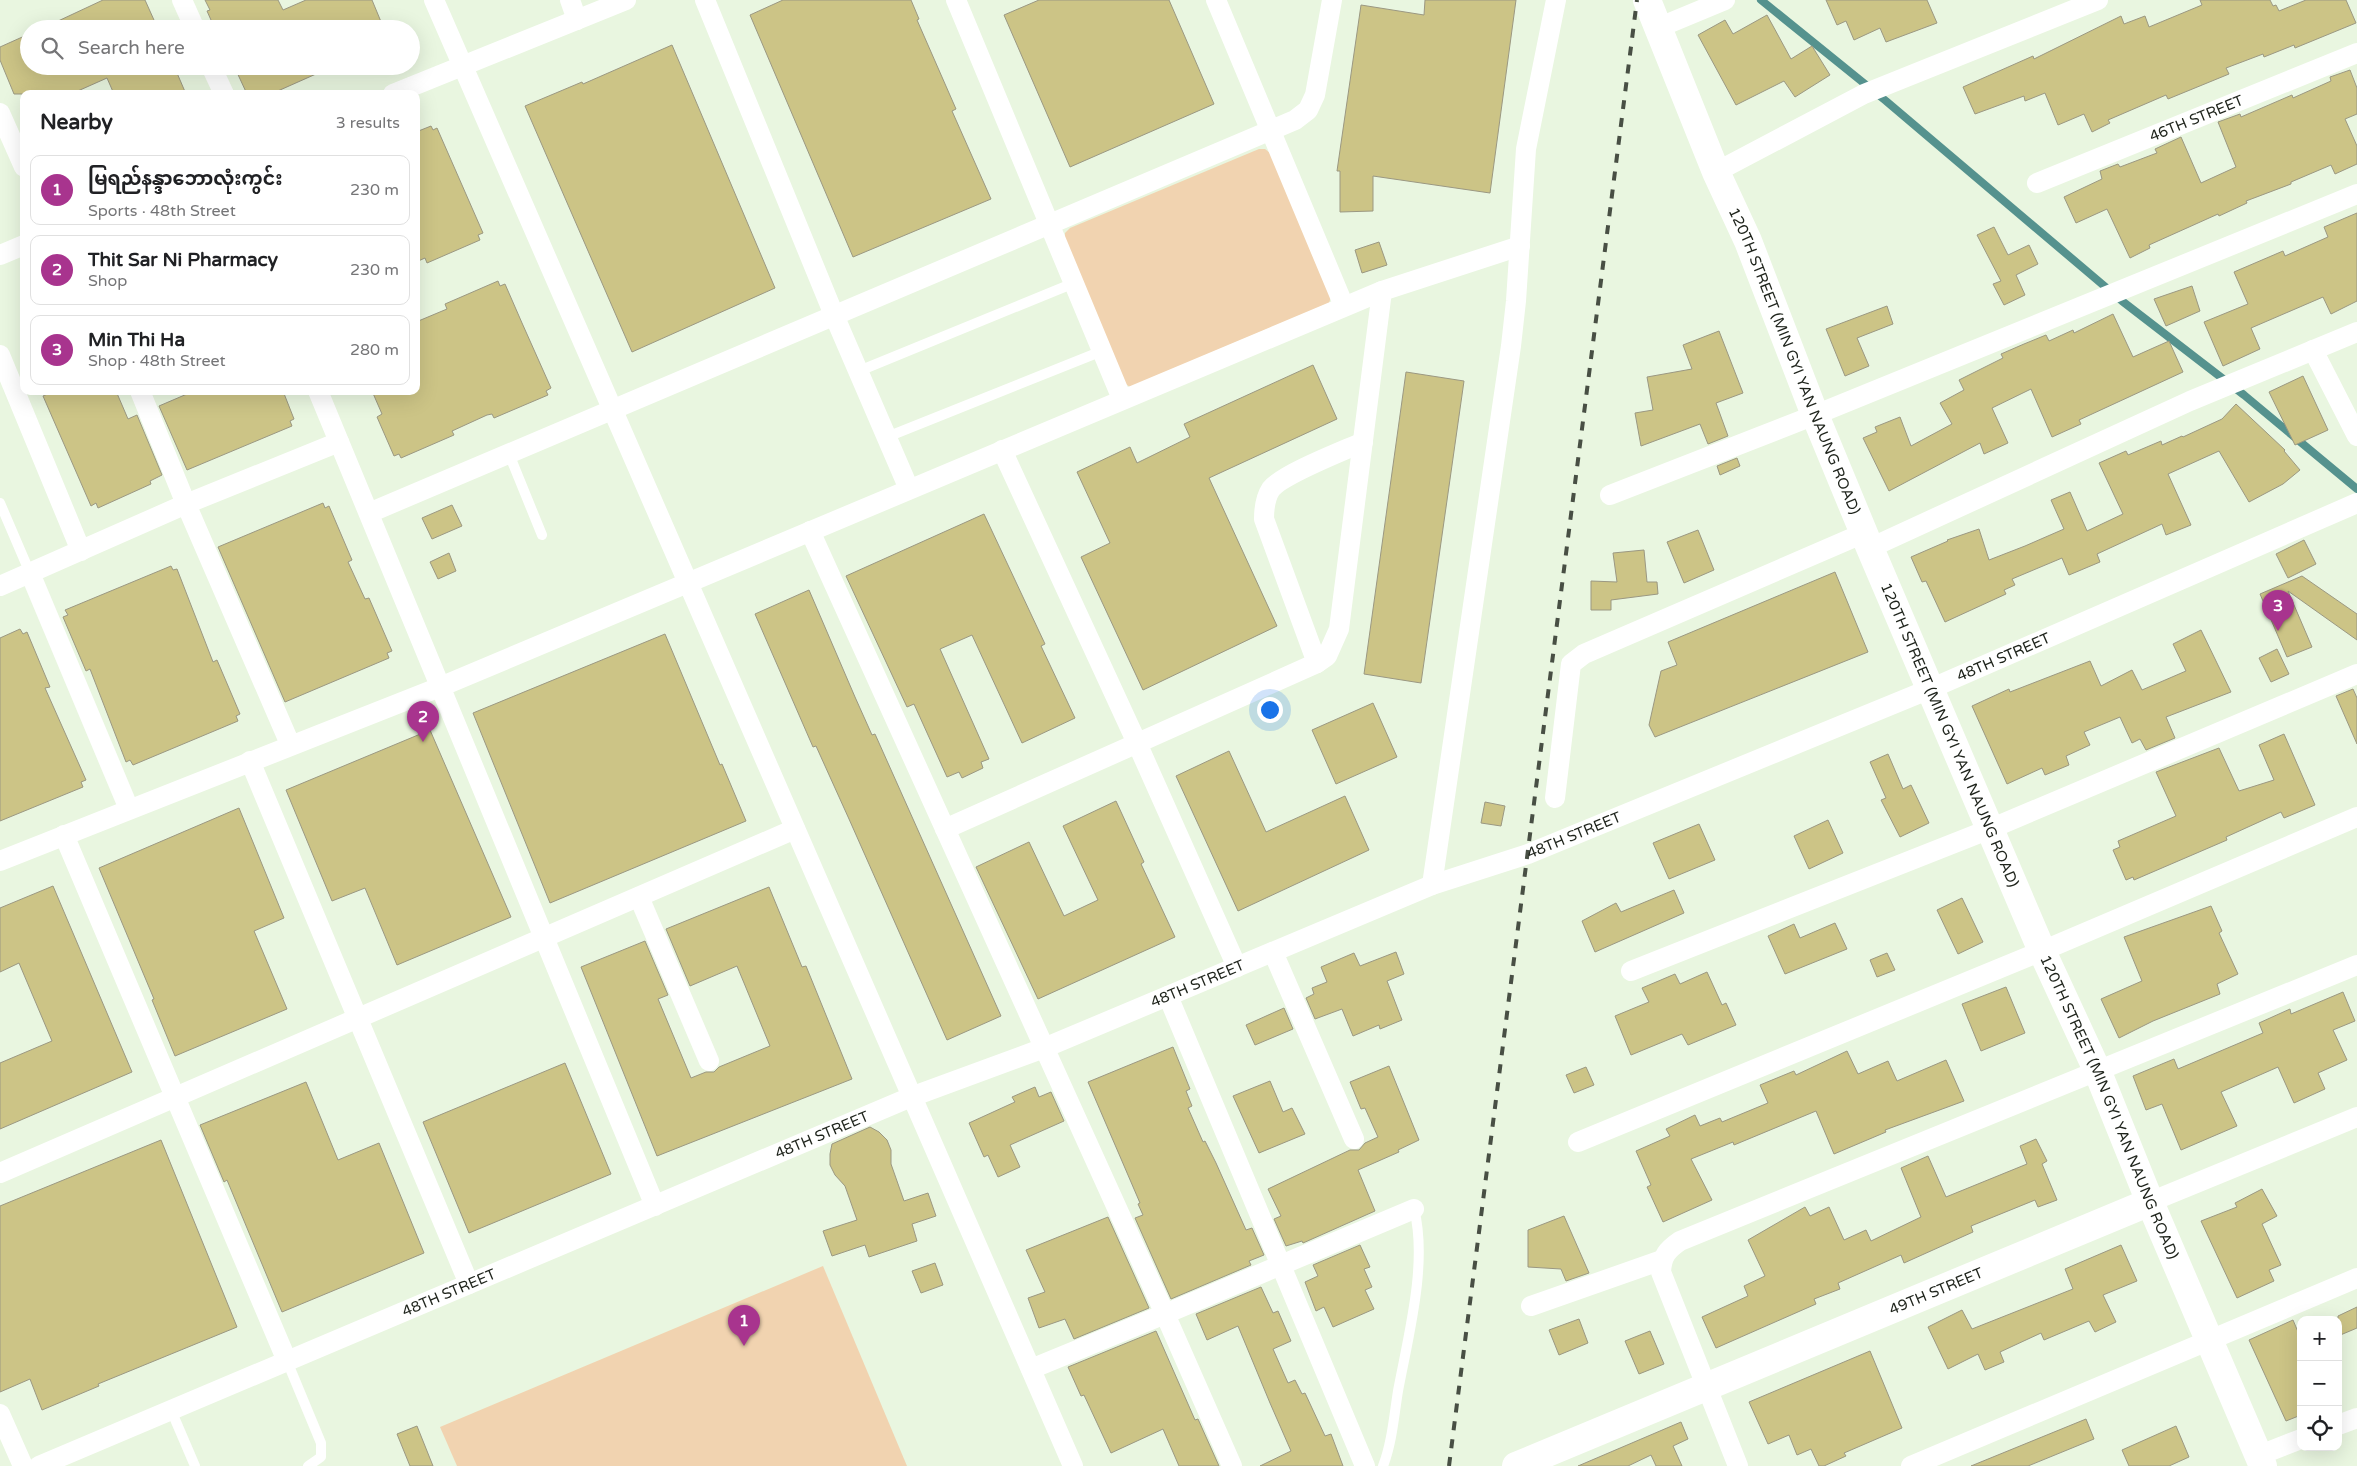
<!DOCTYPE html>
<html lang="en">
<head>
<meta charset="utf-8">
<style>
  body { margin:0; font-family:"Varela Round","Noto Sans Myanmar",sans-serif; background:#f2f2f2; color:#202124 }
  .controls { position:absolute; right:15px; bottom:15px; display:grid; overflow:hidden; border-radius:10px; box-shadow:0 5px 20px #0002 }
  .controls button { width:45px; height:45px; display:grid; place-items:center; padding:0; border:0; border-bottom:1px solid #e0e0e0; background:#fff; color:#202124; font:25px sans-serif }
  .you { position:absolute; left:1269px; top:709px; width:18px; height:18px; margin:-12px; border:4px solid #fff; border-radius:50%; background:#1a73e8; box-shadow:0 0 0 8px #1a73e833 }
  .badge { display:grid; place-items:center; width:32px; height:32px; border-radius:50%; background:#a8348e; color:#fff; font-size:16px; font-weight:700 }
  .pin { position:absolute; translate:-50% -41px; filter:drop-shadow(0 1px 2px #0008) }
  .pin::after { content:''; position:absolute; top:26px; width:18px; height:15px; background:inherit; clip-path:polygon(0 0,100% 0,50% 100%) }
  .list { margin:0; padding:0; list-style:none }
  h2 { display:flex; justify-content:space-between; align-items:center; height:65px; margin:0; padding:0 20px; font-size:21px }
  h2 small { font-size:16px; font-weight:400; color:#757577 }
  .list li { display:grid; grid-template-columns:32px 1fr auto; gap:15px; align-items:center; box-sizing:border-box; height:70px; margin:0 10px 10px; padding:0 10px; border:1px solid #e0e0e0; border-radius:10px }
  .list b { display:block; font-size:19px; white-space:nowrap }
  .list p { margin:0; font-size:16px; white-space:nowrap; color:#757577 }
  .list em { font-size:16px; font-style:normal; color:#757577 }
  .icon { flex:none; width:28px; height:28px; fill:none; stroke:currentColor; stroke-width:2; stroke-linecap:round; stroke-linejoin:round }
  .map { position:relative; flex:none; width:2357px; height:1466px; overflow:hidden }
  .search { position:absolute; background:#fff; box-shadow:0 5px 20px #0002; left:20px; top:20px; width:400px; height:55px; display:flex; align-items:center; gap:12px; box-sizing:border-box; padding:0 18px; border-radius:28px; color:#757577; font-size:19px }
  .panel { position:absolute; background:#fff; box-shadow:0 5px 20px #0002; left:20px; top:90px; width:400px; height:305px; border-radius:10px }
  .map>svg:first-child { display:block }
  .green { fill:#f1d3b0 }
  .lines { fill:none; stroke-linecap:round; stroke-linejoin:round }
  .stream { stroke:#55928e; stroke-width:8 }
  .building { fill:#ccc486; stroke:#9b9882 }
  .lane { stroke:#fff; stroke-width:10 }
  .street { stroke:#fff; stroke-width:20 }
  .secondary { stroke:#fff; stroke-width:28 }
  .rail { stroke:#484f44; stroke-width:4; stroke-dasharray:9 9; stroke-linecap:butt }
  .labels { text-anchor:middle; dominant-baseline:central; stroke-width:4.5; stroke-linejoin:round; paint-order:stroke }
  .street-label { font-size:15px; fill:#1e231b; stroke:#e9f6e0 }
</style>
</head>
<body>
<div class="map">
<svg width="2357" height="1466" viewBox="0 0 2357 1466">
  <rect width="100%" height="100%" fill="#e9f6e0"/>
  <g class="green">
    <polygon points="1259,149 1265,149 1270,153 1331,297 1329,303 1130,387 1124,383 1065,240 1065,233 1070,228"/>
    <polygon points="823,1266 907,1466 457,1466 440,1427"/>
  </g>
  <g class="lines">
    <polyline class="stream" points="1761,0 1886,101 2122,301 2244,395 2357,489"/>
  </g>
  <g class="building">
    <polygon points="103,0 145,0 158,29 41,29"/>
    <polygon points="205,0 278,0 283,10 306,0 372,0 384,29 215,29 207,11 210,10"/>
    <polygon points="783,0 911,0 919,19 917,20 956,109 952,111 991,199 853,257 750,15"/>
    <polygon points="1039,0 1169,0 1214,104 1070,167 1004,15"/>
    <polygon points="1425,0 1516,0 1490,193 1373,176 1373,211 1340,212 1340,171 1337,171 1361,5 1424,15"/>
    <polygon points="1826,0 1927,0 1937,23 1886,42 1880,28 1854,40 1846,21 1837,25"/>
    <polygon points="2200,0 2270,0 2273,6 2276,5 2279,11 2306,0 2346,0 2356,23 2295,48 2294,45 2264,57 2263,54 2226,68 2229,74 2168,99 2166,95 2108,120 2110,123 2092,132 2084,114 2058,125 2045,93 2025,101 2024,96 1975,114 1963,87 2033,56 2034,59 2121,16 2124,24 2145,16 2149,27 2202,5"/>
    <polygon points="1767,15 1791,59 1812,46 1830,75 1795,97 1784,81 1736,105 1698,35 1725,20 1733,34"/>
    <polygon points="29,34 29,66 174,66 186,94 114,94 107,78 71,94 14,94 0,60 0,47"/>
    <polygon points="672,45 775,288 632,352 525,106 582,82 583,84"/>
    <polygon points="234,66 334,66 271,94 247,94"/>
    <polygon points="2350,70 2357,88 2357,114 2345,119 2357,146 2357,164 2335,174 2331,165 2291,182 2291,184 2246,201 2247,203 2219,216 2218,214 2149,245 2150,248 2130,258 2107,209 2076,223 2064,197 2102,179 2100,171 2118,164 2120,167 2157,153 2155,149 2181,137 2201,183 2236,167 2218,122 2240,114 2241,117 2292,95 2293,98 2331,81 2330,77"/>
    <polygon points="431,126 433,130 437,128 483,233 478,235 480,240 427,263 425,258 416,262 416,132"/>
    <polygon points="2357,213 2357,301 2331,314 2323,297 2251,328 2260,349 2223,366 2204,322 2248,304 2234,272 2283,251 2285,256 2328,237 2324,227"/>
    <polygon points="1994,227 2008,255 2029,245 2038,264 2016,275 2025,295 2004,305 1993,284 2001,281 1977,235"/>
    <polygon points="1379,242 1387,265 1362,273 1355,250"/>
    <polygon points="498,281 500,286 505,284 522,323 551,388 546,391 548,395 494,418 492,414 487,415 452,431 454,435 401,458 399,454 394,456 377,417 382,414 372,391 416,391 416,322 447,309 445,304"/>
    <polygon points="2192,286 2200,311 2166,326 2154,299"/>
    <polygon points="1887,306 1893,324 1857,338 1869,366 1845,376 1826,329"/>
    <polygon points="2113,314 2133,357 2169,341 2183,372 2079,420 2081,424 2052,437 2031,389 1992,408 2008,443 1984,454 1980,443 1889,491 1863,438 1877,432 1875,427 1900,417 1911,446 1952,424 1940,403 1964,390 1959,380 2003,358 2001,354 2024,344 2046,335 2049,341 2073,330 2074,333"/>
    <polygon points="1719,331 1743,393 1716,403 1728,436 1708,444 1700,424 1641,446 1635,413 1653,410 1647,377 1692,369 1683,345"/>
    <polygon points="1313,365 1337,419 1209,478 1277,626 1143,690 1081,557 1110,543 1077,472 1130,447 1137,463 1190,437 1184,424"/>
    <polygon points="1406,372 1464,381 1421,683 1364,674"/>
    <polygon points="2303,376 2328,430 2295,445 2269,392"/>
    <polygon points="54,391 116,391 128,419 137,415 162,475 150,481 151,484 98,508 96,503 91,506 43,396"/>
    <polygon points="194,391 283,391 294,419 290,421 292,426 187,470 159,406"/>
    <polygon points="2236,404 2285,450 2284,451 2300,470 2283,484 2249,502 2219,451 2168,474 2191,525 2166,535 2162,524 2097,554 2100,562 2069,575 2062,558 2012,579 2015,585 2004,590 2006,594 1945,622 1926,581 1922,582 1911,557 1948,541 1947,540 1979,529 1989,560 2025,546 2064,529 2051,500 2070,492 2087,531 2123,514 2099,463 2126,451 2128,455 2161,441 2162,445 2182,436 2183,437 2222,419"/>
    <polygon points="1737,458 1740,466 1720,475 1717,466"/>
    <polygon points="323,503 325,508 329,506 352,560 348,562 365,599 369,598 392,651 387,653 389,658 285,702 218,547"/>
    <polygon points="452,505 462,526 432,539 422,518"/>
    <polygon points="984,514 1045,644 1041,646 1075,718 1022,743 972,635 940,649 989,759 981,762 983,768 962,778 959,772 947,777 914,704 907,707 846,576"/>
    <polygon points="1698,530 1714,570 1684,583 1667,542"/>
    <polygon points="2304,540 2316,564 2288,578 2276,554"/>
    <polygon points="1644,550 1647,582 1657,582 1658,594 1611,600 1611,610 1591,610 1591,581 1617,582 1613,553"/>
    <polygon points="449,553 456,571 438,579 430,562"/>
    <polygon points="171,566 173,570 177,569 213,662 217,660 240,714 236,716 238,721 133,765 130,760 126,762 90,669 86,671 63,617 68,615 65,610"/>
    <polygon points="1835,572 1868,652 1655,737 1649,725 1661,671 1677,665 1668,642"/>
    <polygon points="2302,576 2357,614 2357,640 2288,591 2312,647 2287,657 2260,594"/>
    <polygon points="809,590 855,697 872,735 875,734 1001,1016 947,1040 849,819 816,746 813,747 755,614"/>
    <polygon points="20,629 23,634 27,632 50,687 45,688 86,780 81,782 83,787 0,821 0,638"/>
    <polygon points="2201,630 2231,692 2166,717 2175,738 2146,750 2140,739 2132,743 2120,717 2084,732 2090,745 2066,756 2069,765 2045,775 2042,768 2007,784 1972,706 2009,689 2010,692 2090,661 2101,686 2132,670 2142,690 2186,671 2173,644"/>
    <polygon points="665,634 720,765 722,764 746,821 550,903 473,713"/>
    <polygon points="2277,649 2289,674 2271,682 2259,658"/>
    <polygon points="2353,689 2357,698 2357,744 2336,696"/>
    <polygon points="1373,703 1397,757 1336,784 1312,730"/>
    <polygon points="430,730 511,917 397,965 365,888 332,901 286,790"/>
    <polygon points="2284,734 2315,805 2284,818 2281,812 2226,837 2227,840 2134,880 2133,877 2126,880 2113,850 2120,847 2118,841 2176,816 2156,772 2219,748 2239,791 2274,780 2259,745"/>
    <polygon points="1229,751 1266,832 1345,796 1369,850 1238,911 1176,776"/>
    <polygon points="1888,754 1903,789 1911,785 1929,823 1900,837 1881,800 1886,798 1870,762"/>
    <polygon points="1116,801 1144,862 1141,864 1175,937 1038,999 976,867 1029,842 1064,916 1098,900 1063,826"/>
    <polygon points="1485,802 1505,806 1501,826 1481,823"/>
    <polygon points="239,808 284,918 254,931 287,1009 175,1056 152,1000 154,999 99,868"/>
    <polygon points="1828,820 1843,853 1809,869 1794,836"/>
    <polygon points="1699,824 1715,860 1669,879 1653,843"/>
    <polygon points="53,886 132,1072 0,1129 0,1063 52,1041 19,963 0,972 0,908"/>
    <polygon points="769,887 802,967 806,966 852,1079 657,1156 581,967 645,941 668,995 658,999 691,1078 706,1072 714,1072 719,1067 770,1046 737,966 690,986 666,929"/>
    <polygon points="1674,890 1684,913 1595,952 1582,921 1616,903 1621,912"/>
    <polygon points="1962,898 1983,942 1958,954 1937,910"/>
    <polygon points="2211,906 2222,931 2219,933 2238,974 2217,984 2220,994 2153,1021 2119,1038 2101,999 2142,981 2124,937"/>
    <polygon points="1835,923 1847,949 1785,974 1768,936 1794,924 1800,938"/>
    <polygon points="1396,952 1404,974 1387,981 1402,1020 1380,1029 1379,1025 1353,1036 1342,1009 1315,1019 1306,998 1314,994 1312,988 1327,982 1321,967 1354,953 1360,966"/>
    <polygon points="1887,953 1895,970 1877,977 1870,960"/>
    <polygon points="1707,972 1722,1005 1726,1003 1736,1025 1688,1045 1682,1034 1631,1055 1615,1016 1649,1002 1642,988 1675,974 1680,984"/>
    <polygon points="2006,987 2025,1033 1981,1051 1962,1004"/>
    <polygon points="2343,992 2355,1021 2333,1030 2347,1060 2318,1073 2325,1089 2294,1103 2278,1067 2221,1092 2237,1126 2181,1150 2162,1104 2146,1110 2133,1076 2174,1059 2178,1069 2263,1033 2259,1023 2290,1009 2291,1014"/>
    <polygon points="1284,1008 1293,1029 1255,1045 1246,1025"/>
    <polygon points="1173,1047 1190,1089 1186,1091 1192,1106 1188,1108 1203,1142 1205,1141 1216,1163 1246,1230 1252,1228 1264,1255 1249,1261 1251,1265 1171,1299 1135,1218 1143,1215 1138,1204 1140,1203 1088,1082"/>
    <polygon points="1847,1051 1858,1074 1888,1061 1897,1081 1946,1060 1964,1101 1885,1130 1886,1132 1834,1154 1816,1111 1734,1145 1733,1142 1691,1159 1712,1200 1663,1222 1647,1187 1651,1185 1636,1151 1670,1136 1666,1129 1695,1115 1700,1126 1720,1118 1722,1122 1768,1103 1760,1085 1794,1071 1796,1075"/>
    <polygon points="565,1063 611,1174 469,1233 423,1122"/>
    <polygon points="1389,1066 1419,1140 1398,1150 1399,1152 1358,1170 1375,1211 1303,1243 1302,1241 1286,1246 1274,1219 1281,1216 1268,1189 1350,1150 1359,1150 1365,1143 1378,1137 1365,1108 1361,1109 1350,1082"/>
    <polygon points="1586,1067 1594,1085 1574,1093 1566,1075"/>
    <polygon points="1270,1081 1283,1112 1292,1108 1305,1134 1259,1153 1233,1096"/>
    <polygon points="306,1082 338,1160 379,1143 424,1253 282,1312 227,1180 224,1182 200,1125"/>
    <polygon points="1035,1087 1039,1097 1051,1092 1064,1121 1010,1145 1020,1167 998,1177 988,1155 984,1157 969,1123 1015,1102 1012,1097"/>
    <polygon points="870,1127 879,1132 887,1140 891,1150 891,1164 904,1201 928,1193 936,1216 912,1224 917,1241 869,1257 865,1245 832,1256 823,1231 857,1220 845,1186 835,1175 830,1165 830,1154 832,1144"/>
    <polygon points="2036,1139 2047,1161 2042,1164 2057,1200 2038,1207 2035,1200 1971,1226 1973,1232 1904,1263 1901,1255 1838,1283 1840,1289 1814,1299 1816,1304 1716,1348 1702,1317 1748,1296 1744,1286 1765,1276 1748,1240 1805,1207 1810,1216 1829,1207 1844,1240 1866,1230 1871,1241 1921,1217 1901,1168 1928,1156 1946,1197 2027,1164 2020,1146"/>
    <polygon points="161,1140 237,1327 98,1384 99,1386 42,1410 30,1379 0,1392 0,1206"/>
    <polygon points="2262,1189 2277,1216 2262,1224 2281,1265 2269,1270 2274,1281 2237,1298 2201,1221 2237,1207 2235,1203"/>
    <polygon points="1564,1216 1589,1273 1566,1281 1561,1269 1528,1267 1528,1230"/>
    <polygon points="1108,1217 1149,1308 1074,1339 1065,1319 1039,1328 1028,1298 1045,1292 1026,1250"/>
    <polygon points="1360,1245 1370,1267 1364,1269 1372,1287 1365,1290 1374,1309 1333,1327 1324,1307 1316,1311 1305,1282 1318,1276 1313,1265"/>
    <polygon points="2121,1245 2137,1281 2103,1295 2116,1322 2095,1332 2089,1321 2044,1340 2041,1333 2000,1352 2004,1362 1985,1370 1978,1354 1948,1369 1928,1327 1962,1310 1972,1329 2073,1289 2065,1269"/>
    <polygon points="935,1263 943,1285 921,1293 912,1271"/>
    <polygon points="1261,1287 1273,1313 1278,1311 1291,1341 1273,1349 1288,1383 1295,1380 1302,1394 1305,1393 1325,1436 1331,1434 1343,1466 1260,1466 1291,1451 1270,1403 1238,1326 1207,1340 1196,1314"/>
    <polygon points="2357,1307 2357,1328 2338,1336 2338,1316"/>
    <polygon points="1579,1319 1588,1343 1559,1355 1549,1330"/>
    <polygon points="2293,1320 2301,1339 2301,1415 2286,1421 2249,1340"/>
    <polygon points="1156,1331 1195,1420 1198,1419 1219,1466 1179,1466 1163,1429 1111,1453 1084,1395 1081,1396 1068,1367"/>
    <polygon points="1650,1331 1664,1364 1639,1374 1625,1341"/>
    <polygon points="1870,1351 1902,1428 1844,1453 1846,1456 1824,1466 1819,1466 1811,1449 1797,1455 1789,1435 1768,1444 1749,1402"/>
    <polygon points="2086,1419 2094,1439 2028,1466 1971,1466"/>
    <polygon points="1681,1422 1688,1439 1673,1446 1682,1466 1656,1466 1651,1455 1628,1466 1578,1466"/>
    <polygon points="417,1426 433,1466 410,1466 397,1434"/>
    <polygon points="2176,1426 2189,1457 2169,1466 2129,1466 2122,1450"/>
  </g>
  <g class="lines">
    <g class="lane">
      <polyline points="859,371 1074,283"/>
      <polyline points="887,437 1102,351"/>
      <polyline points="509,454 542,535"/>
      <polyline points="0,503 30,573"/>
      <polyline points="287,1361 321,1443 321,1457 308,1466"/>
      <polyline points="171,1410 195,1466"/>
      <path d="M1383,1466C1392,1443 1394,1416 1398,1391C1408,1337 1428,1263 1414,1209"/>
    </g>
    <g class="street">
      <polyline points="182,0 195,29"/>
      <polyline points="434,0 1073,1466"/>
      <polyline points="570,0 577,20"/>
      <polyline points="705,0 834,315 909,489"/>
      <polyline points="956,0 1122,399"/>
      <polyline points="1216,0 1344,306"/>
      <polyline points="1660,27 1725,0"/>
      <polyline points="211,66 224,94"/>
      <polyline points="393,94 626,0"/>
      <polyline points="0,113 24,167"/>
      <polyline points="1716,172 1864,94 2098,0"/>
      <path id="s1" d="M2037,183L2357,53"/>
      <polyline points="0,255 24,245"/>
      <polyline points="2313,350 2357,436"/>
      <polyline points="0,355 81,551"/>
      <polyline points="140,391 186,504 290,744"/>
      <polyline points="318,391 655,1206"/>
      <polyline points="1002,450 1137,743 1237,967"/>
      <polyline points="1610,495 1815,415 2357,194"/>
      <polyline points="369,513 1295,120 1308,110 1315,95 1332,0"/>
      <polyline points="810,531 1165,1314 1031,1369"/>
      <polyline points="1870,548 2190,401 2357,332"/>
      <polyline points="30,573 129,809"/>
      <polyline points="0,586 186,504 339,442"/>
      <path d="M1317,663L1264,519C1264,508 1265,498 1271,489C1283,474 1343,451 1363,442"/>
      <polyline points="250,761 469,1284"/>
      <polyline points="1555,798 1571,664 1584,654 1864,533"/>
      <polyline points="945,829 1317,663 1327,656 1339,629 1382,291"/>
      <polyline points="64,835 287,1361"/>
      <polyline points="0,861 440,687 1382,291 1520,246"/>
      <polyline points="1432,885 1511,346 1516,301 1526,149 1556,0"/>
      <polyline points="639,897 709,1061"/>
      <polyline points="1273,952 1354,1139"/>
      <polyline points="1631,971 1990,829 2357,674"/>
      <polyline points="1168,996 1365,1466"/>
      <polyline points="1578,1142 2042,951 2357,817"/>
      <polyline points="0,1173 795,829"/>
      <polyline points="2150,1202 2357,1117"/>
      <polyline points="1531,1306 1662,1260"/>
      <polyline points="0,1414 23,1466"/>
      <polyline points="2338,1425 2357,1418"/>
      <polyline points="2260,1455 2301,1439"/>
      <path id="s2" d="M39,1466L911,1097L1044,1048L1432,885L1528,854L1930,689L2357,503"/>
      <polyline points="1232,1466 1165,1314 1414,1209"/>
      <path d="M1738,1466L1661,1272C1662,1256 1667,1250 1680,1241L2357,965"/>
      <polyline points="1911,1466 2357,1278"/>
    </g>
    <g class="secondary">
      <path id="s3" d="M1647,0L1716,172L1748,241L1815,415L1870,548L2042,951L2097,1070L2150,1202L2263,1466"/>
      <path id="s4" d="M1516,1466L2150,1202"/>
    </g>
    <polyline class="rail" points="1449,1466 1637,0"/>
  </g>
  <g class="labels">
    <g class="street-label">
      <text stroke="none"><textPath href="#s1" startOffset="172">46TH STREET</textPath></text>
      <text stroke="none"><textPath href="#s3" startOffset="390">120TH STREET (MIN GYI YAN NAUNG ROAD)</textPath></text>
      <text stroke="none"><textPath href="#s2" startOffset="2125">48TH STREET</textPath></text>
      <text stroke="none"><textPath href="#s3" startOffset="795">120TH STREET (MIN GYI YAN NAUNG ROAD)</textPath></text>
      <text stroke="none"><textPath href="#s2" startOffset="1660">48TH STREET</textPath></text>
      <text stroke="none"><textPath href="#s2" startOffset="1255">48TH STREET</textPath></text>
      <text stroke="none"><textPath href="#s3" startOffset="1200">120TH STREET (MIN GYI YAN NAUNG ROAD)</textPath></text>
      <text stroke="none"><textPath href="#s2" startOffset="850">48TH STREET</textPath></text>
      <text stroke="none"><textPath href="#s4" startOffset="455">49TH STREET</textPath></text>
      <text stroke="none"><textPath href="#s2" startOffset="445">48TH STREET</textPath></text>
    </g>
  </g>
</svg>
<div class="controls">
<button>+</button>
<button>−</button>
<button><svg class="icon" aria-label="locate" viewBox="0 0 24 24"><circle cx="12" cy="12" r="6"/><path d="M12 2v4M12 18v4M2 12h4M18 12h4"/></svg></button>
</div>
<div class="you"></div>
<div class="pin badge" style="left:744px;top:1346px">1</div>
<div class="pin badge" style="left:423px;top:742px">2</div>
<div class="pin badge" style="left:2278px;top:631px">3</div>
<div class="search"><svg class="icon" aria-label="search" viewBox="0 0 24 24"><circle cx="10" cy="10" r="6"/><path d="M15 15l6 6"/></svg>Search here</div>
<section class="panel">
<h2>Nearby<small>3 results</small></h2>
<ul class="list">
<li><span class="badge">1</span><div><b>မြရည်နန္ဒာဘောလုံးကွင်း</b><p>Sports · 48th Street</p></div><em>230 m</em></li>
<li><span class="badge">2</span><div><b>Thit Sar Ni Pharmacy</b><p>Shop</p></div><em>230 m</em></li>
<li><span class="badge">3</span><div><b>Min Thi Ha</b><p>Shop · 48th Street</p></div><em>280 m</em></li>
</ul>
</section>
</div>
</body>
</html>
